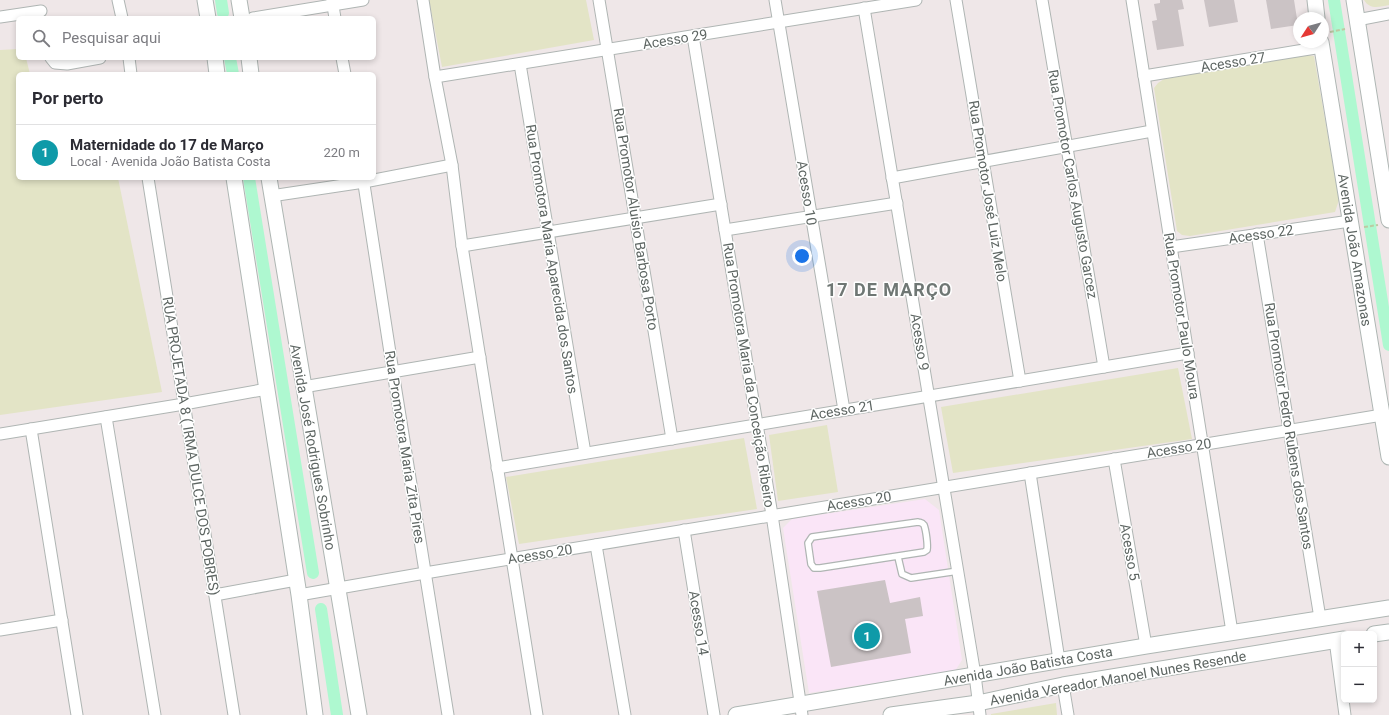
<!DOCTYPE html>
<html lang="pt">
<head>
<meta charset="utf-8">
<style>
  body { margin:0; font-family:Roboto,sans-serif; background:#f2f2f3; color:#2b2b33 }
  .controls { position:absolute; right:12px; bottom:12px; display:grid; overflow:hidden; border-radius:6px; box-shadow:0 2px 6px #0003 }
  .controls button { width:36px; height:36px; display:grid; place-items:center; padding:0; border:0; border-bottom:1px solid #e1e1e2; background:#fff; color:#2b2b33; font:20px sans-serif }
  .compass { position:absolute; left:1293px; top:12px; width:36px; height:36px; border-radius:50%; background:#fff; box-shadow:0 2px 6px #0003; rotate:234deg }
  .you { position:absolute; left:802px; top:256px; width:14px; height:14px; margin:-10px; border:3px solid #fff; border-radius:50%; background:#1a73e8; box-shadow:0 0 0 6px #1a73e833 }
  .badge { display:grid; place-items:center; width:26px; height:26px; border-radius:50%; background:#d93025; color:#fff; font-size:13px; font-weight:700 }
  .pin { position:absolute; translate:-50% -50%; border:2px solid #fff; box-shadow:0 1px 4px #0006 }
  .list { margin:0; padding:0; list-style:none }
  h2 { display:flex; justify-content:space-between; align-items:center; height:52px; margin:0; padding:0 16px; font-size:17px }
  h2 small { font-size:13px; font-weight:400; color:#7c7c81 }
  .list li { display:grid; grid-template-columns:26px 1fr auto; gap:12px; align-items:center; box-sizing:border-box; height:56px; padding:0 16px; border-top:1px solid #e1e1e2 }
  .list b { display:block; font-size:15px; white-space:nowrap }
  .list p { margin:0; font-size:13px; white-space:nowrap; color:#7c7c81 }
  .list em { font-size:13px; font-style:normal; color:#7c7c81 }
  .icon { flex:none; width:22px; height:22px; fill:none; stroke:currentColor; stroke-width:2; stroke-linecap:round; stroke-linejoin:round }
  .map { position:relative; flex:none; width:1389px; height:715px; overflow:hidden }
  .search { position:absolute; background:#fff; box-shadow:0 2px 6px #0003; left:16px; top:16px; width:360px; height:44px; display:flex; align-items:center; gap:10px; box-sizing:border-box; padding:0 14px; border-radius:6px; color:#7c7c81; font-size:15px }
  .panel { position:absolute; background:#fff; box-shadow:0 2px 6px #0003; left:16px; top:72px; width:360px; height:108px; border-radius:6px }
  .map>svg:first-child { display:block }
  .medical { fill:#fae5f7 }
  .green { fill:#e3e4c6 }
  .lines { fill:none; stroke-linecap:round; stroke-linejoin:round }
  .canal { stroke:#aef8d0; stroke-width:12 }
  .building { fill:#cbc3c5 }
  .lane-casing { stroke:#afb5b3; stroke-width:8 }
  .street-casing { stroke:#afb5b3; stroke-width:13 }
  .secondary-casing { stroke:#aeb6b3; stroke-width:17 }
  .path { stroke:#bdcaa3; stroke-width:2; stroke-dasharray:4 2; stroke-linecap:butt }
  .lane { stroke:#fff; stroke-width:5.5 }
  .street { stroke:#fff; stroke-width:11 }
  .secondary { stroke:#fff; stroke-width:15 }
  .labels { text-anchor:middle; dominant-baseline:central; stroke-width:3; stroke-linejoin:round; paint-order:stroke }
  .street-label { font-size:14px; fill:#5e6663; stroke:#fff }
  .district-label { font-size:18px; font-weight:bold; letter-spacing:1px; fill:#6f7774; stroke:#fff }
</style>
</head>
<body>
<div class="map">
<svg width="1389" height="715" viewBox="0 0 1389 715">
  <rect width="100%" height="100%" fill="#efe7e8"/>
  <polygon class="medical" points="925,499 939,510 962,660 955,671 809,693 783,528 792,519"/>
  <g class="green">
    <polygon points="429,0 586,0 594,40 442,67"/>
    <path d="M1364,0H1389V5C1379,7 1370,10 1364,0Z"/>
    <polygon points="18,49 18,58 26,58 30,74 18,74 18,178 118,178 162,392 0,415 0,50"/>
    <polygon points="1307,55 1314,56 1315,62 1339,200 1335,212 1190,236 1182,235 1177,231 1154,88 1158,83 1164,79"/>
    <polygon points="1178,368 1192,439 953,473 941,407"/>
    <polygon points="827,425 838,492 778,501 769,435"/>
    <polygon points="744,438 757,509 519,544 506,477"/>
    <polygon points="1056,703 1057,715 991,715 991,714"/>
  </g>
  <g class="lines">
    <g class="canal">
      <polyline points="221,0 223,13"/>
      <polyline points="1334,0 1389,345"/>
      <polyline points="230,58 233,74"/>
      <polyline points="249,178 313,573"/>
      <polyline points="321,609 337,715"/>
    </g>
  </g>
  <g class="building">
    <polygon points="1160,0 1182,0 1184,9 1178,10 1184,46 1157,50 1152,21 1157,20 1154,4 1160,3"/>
    <polygon points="1204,0 1234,0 1238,22 1209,27"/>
    <polygon points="1266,0 1294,0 1298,25 1271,29"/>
    <polygon points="885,580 890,603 920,597 923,616 905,619 911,653 831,667 817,591"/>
  </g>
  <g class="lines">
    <g class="lane-casing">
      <g id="lane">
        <path d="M918,522C921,523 922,522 924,525C926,530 928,545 927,550L924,552L820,568H814L811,564L808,543L812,537Z"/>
        <polyline points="898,557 902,574 911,578 958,571"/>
      </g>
    </g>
    <g class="street-casing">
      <g id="street">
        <polyline points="118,0 122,18"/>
        <polyline points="332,0 335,18"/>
        <polyline points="423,0 435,77 452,165 462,246 537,715"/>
        <polyline points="599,0 672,439"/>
        <polyline points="775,0 844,410"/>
        <polyline points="956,0 1020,381"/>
        <polyline points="1042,0 1104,367"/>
        <polyline points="1132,0 1232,632"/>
        <polyline points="864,8 975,675 980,715"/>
        <polyline points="0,17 41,11"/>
        <polyline points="253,18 363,0"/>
        <polyline points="1357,20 1389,14"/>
        <polyline points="693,36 772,515 802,715"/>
        <polyline points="51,58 55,63 67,64 100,58"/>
        <polyline points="129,58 131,74"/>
        <polyline points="342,58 345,74"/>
        <polyline points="520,64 585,453"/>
        <polyline points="1144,76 1322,47"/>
        <polyline points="435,77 916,0"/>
        <polyline points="148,178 234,715"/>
        <polyline points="363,178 393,372 448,715"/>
        <polyline points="892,178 1152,131"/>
        <polyline points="271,196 364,182 452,165"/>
        <polyline points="725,230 897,203"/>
        <polyline points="1257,234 1320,618"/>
        <polyline points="462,246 721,204"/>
        <polyline points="1171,247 1350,221"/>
        <polyline points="303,387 480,357"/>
        <polyline points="106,417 155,715"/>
        <polyline points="31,429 77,715"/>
        <polyline points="0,434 184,404 267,389"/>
        <polyline points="1114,459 1146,646"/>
        <polyline points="497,468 1188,353"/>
        <polyline points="1030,473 1059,660"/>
        <polyline points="684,530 714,715"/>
        <polyline points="596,545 625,715"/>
        <polyline points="215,595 296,580"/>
        <polyline points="299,595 425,573 1382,415"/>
        <polyline points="0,630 62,620"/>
        <polyline points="1335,640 1345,715"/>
        <polyline points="1063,685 1068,715"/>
      </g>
    </g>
    <g class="secondary-casing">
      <g id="secondary">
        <polyline points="205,0 208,18"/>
        <polyline points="239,0 242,18"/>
        <polyline points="1315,0 1317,18"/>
        <polyline points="1354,0 1389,220"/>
        <polyline points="1321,42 1389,457"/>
        <polyline points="215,58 217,74"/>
        <polyline points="249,58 251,74"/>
        <polyline points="234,178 299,595 315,715"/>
        <polyline points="269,178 359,715"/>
        <polyline points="1374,634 1389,632"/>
        <polyline points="736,715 1146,646 1389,608"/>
        <polyline points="891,715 978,703 1063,685 1344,639"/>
      </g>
    </g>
    <g class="path">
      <polyline points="1330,32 1345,29"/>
      <polyline points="1364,227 1378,225"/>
    </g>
    <use href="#lane" class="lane"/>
    <use href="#street" class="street"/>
    <use href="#secondary" class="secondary"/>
  </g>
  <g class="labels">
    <g class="street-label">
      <text transform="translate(675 39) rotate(-9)">Acesso 29</text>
      <text transform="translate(1233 62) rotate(-9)">Acesso 27</text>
      <text transform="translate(1073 184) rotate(80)">Rua Promotor Carlos Augusto Garcez</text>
      <text transform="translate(988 191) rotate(81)">Rua Promotor José Luiz Melo</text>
      <text transform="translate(807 193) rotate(81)">Acesso 10</text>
      <text transform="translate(636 219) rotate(81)">Rua Promotor Aluisio Barbosa Porto</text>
      <text transform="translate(1261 234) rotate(-8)">Acesso 22</text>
      <text transform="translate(1355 250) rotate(81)">Avenida João Amazonas</text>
      <text transform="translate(552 259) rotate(81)">Rua Promotora Maria Aparecida dos Santos</text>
      <text transform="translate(1182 316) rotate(81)">Rua Promotor Paulo Moura</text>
      <text transform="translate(920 342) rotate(81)">Acesso 9</text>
      <text transform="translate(749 375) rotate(81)">Rua Promotora Maria da Conceição Ribeiro</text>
      <text transform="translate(842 410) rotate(-9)">Acesso 21</text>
      <text transform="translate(1289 426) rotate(81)">Rua Promotor Pedro Rubens dos Santos</text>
      <text transform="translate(191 446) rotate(81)">RUA PROJETADA 8 ( IRMA DULCE DOS POBRES)</text>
      <text transform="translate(313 447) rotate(80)">Avenida José Rodrigues Sobrinho</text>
      <text transform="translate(405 447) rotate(81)">Rua Promotora Maria Zita Pires</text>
      <text transform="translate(1179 448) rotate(-9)">Acesso 20</text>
      <text transform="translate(859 501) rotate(-9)">Acesso 20</text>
      <text transform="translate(1130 552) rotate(80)">Acesso 5</text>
      <text transform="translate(540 554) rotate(-9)">Acesso 20</text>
      <text transform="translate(699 623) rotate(81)">Acesso 14</text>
      <text transform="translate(1028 666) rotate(-10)">Avenida João Batista Costa</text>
      <text transform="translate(1118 678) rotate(-10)">Avenida Vereador Manoel Nunes Resende</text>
    </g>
    <g class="district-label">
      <text x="889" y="289">17 DE MARÇO</text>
    </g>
  </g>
</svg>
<div class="controls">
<button>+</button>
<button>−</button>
</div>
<svg class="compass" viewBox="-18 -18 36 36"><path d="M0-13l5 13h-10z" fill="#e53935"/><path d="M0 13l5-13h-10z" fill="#7c7c81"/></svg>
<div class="you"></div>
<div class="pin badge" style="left:867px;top:636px;background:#0f9aa8">1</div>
<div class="search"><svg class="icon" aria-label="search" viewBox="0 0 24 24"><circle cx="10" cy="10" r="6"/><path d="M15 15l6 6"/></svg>Pesquisar aqui</div>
<section class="panel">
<h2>Por perto<small></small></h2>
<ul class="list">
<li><span class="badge" style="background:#0f9aa8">1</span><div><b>Maternidade do 17 de Março</b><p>Local · Avenida João Batista Costa</p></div><em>220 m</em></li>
</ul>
</section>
</div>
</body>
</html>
